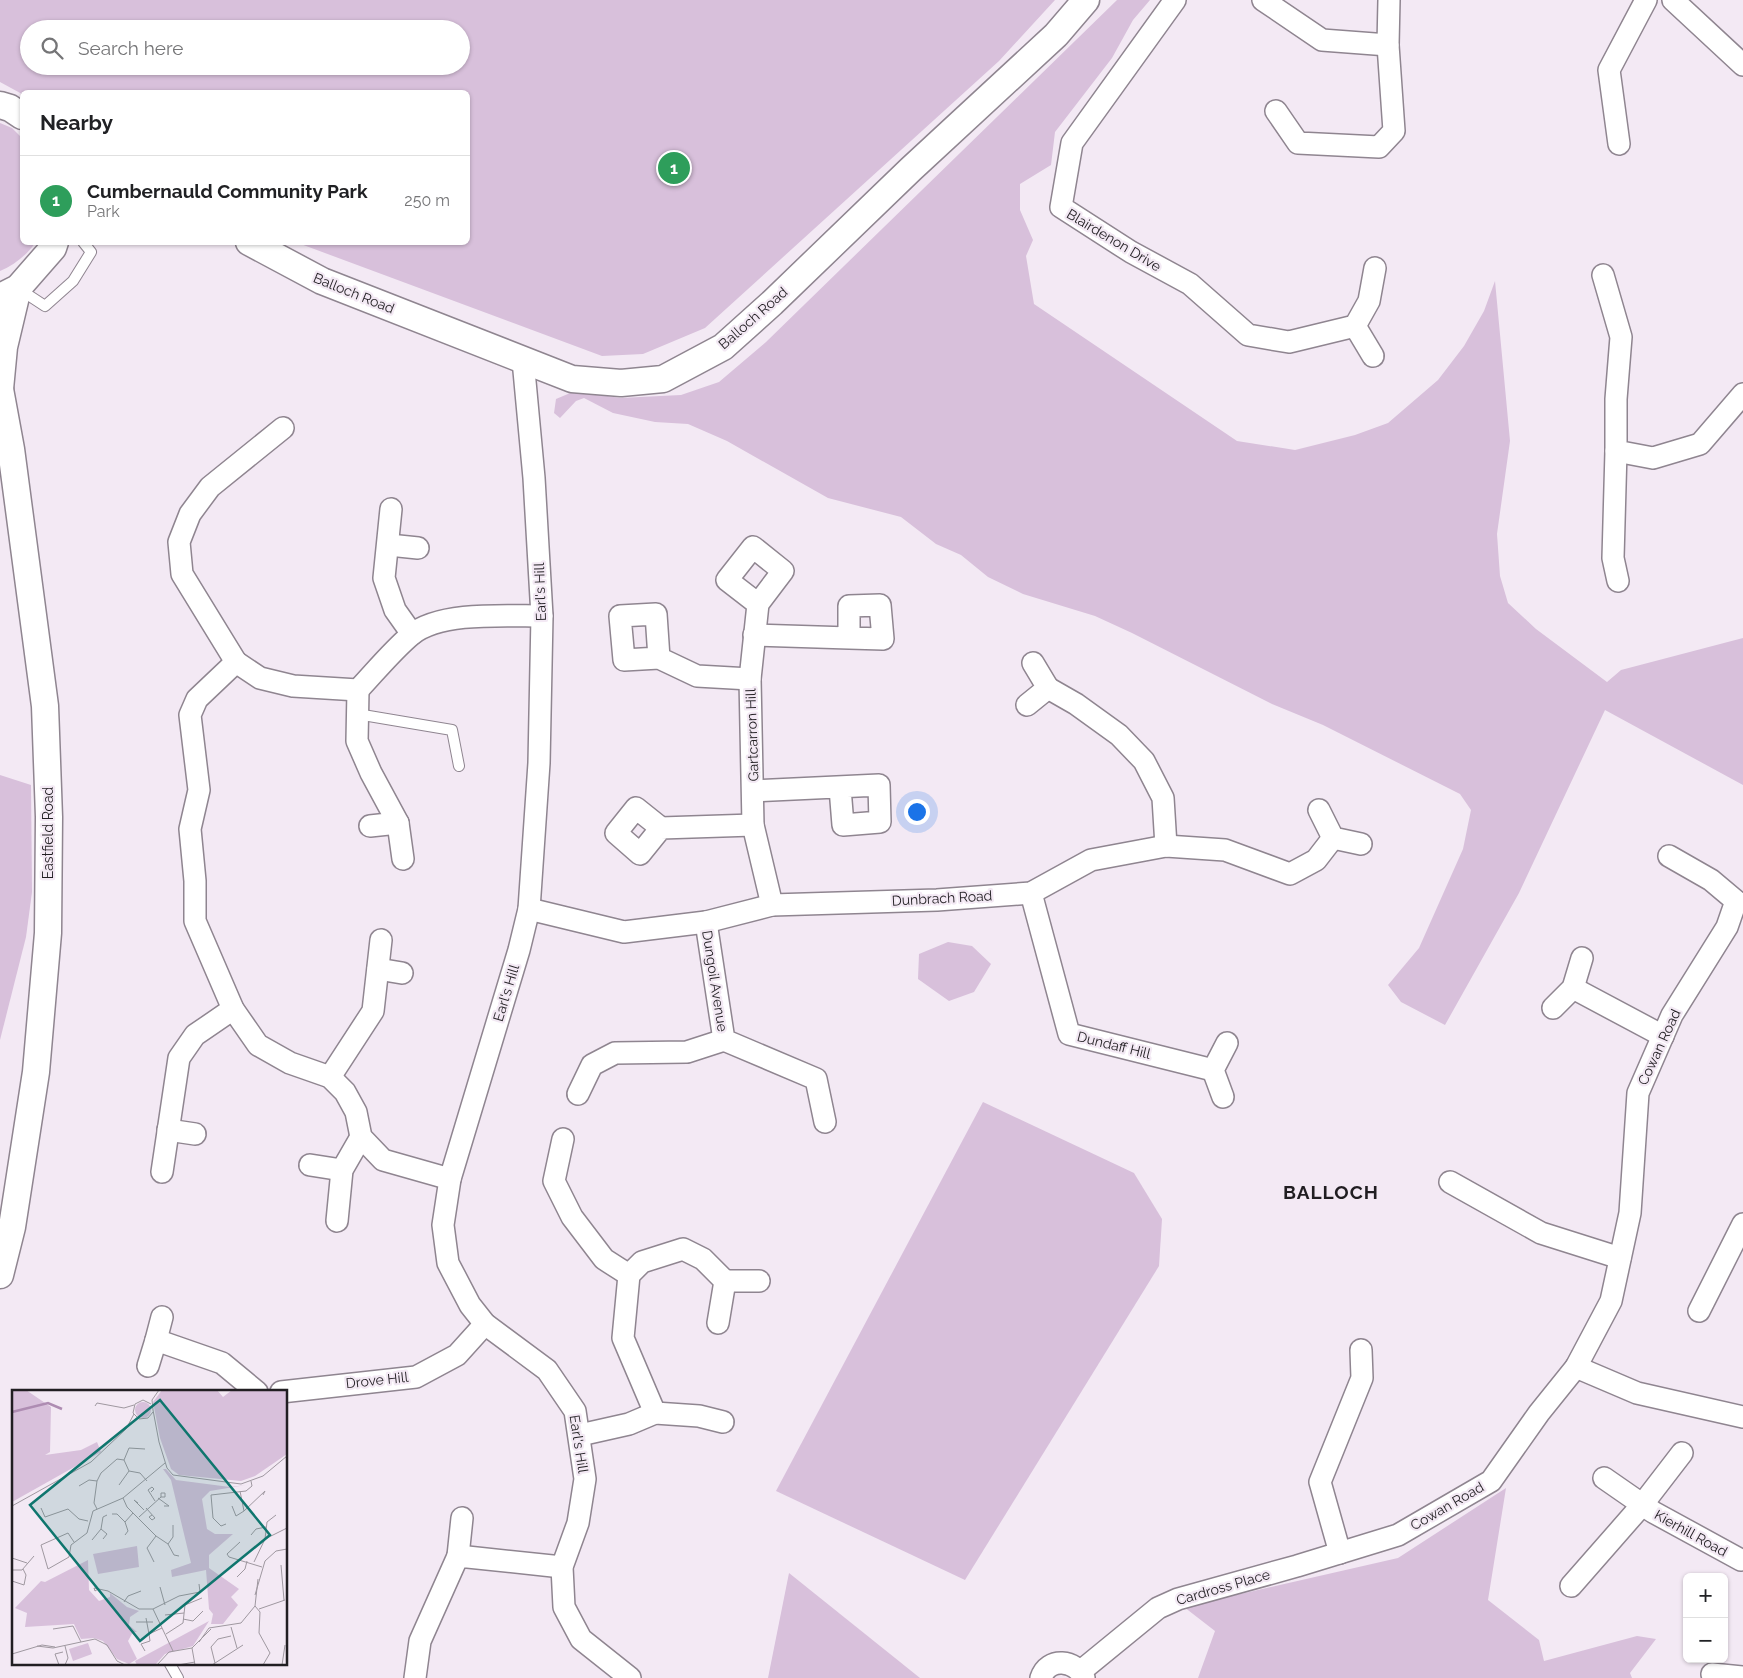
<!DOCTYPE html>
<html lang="en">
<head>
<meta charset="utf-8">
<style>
  body { margin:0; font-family:Raleway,sans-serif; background:#f2f2f2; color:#202124 }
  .controls { position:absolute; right:15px; bottom:15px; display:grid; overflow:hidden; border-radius:8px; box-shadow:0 1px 4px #0004 }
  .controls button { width:45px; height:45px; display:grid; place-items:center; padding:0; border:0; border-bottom:1px solid #e0e0e0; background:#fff; color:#202124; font:25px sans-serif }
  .you { position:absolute; left:916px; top:811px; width:18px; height:18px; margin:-12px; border:4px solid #fff; border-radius:50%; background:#1a73e8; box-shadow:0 0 0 8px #1a73e833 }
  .badge { display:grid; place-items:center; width:32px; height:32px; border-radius:50%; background:#0e683b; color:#fff; font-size:16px; font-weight:700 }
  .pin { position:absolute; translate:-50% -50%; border:2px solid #fff; box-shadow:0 1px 5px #0006 }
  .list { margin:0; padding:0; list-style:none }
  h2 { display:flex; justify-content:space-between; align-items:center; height:65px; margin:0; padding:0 20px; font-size:21px }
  h2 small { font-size:16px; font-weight:400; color:#757577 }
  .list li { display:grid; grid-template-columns:32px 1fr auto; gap:15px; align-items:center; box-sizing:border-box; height:90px; padding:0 20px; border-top:1px solid #e0e0e0 }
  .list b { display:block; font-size:19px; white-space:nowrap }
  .list p { margin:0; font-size:16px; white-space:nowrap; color:#757577 }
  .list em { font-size:16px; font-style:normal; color:#757577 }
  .icon { flex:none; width:28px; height:28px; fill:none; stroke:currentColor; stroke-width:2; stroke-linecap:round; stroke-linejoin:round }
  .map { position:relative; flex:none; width:1743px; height:1678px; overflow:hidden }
  .search { position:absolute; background:#fff; box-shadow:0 1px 4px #0004; left:20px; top:20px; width:450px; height:55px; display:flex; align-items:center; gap:12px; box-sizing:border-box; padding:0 18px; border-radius:28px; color:#757577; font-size:19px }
  .panel { position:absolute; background:#fff; box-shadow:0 1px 4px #0004; left:20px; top:90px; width:450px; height:155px; border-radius:8px }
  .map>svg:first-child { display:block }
  .green { fill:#d8c0db; fill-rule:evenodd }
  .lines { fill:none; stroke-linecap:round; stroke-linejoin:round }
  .service-casing { stroke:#8f8590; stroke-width:12 }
  .minor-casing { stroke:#8f8590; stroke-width:24 }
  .tertiary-casing { stroke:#8f8590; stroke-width:29 }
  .service { stroke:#fff; stroke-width:10 }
  .minor { stroke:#fff; stroke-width:21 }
  .tertiary { stroke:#fff; stroke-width:26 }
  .labels { text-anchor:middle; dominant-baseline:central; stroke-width:4.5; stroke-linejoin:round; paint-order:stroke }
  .street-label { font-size:14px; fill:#211e22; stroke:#f3e9f4 }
  .district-label { font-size:19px; font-weight:bold; letter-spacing:1px; fill:#211e22; stroke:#f3e9f4 }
  .inset-river { fill:none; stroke:#ae8cb2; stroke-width:2.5 }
  .inset-road { fill:none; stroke:#9f98a0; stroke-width:1 }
  .view { fill:#0f766e; fill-opacity:0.15; stroke:#0f766e; stroke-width:2.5 }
  .inset-edge { fill:none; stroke:#211e22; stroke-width:2.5 }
</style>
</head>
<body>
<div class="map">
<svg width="1743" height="1678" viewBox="0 0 1743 1678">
  <rect width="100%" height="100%" fill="#f3e9f4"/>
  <g class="green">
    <path d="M0,0H1055L999,61L705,328L643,354L602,356L298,243L468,242V92H22V94L0,82ZM29,29H461V66H29Z"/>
    <polygon points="1117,0 1150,0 1133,20 1112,58 1055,132 1051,165 1020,184 1020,210 1033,240 1026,256 1034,304 1237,441 1295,450 1355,435 1388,423 1438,380 1464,346 1484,311 1495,281 1510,441 1497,534 1500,576 1508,603 1536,629 1607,682 1621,670 1743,638 1743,785 1605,710 1519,893 1445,1025 1401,1002 1388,985 1419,948 1463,849 1471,810 1460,794 1323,725 1272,704 1132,633 1095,616 1023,594 988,577 961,555 936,544 901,517 828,498 727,441 688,424 655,422 613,413 584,398 576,401 560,418 554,413 556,399 575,391 620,398 681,395 719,382 766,342"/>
    <path d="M0,123L12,128L22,138V242L35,243C27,255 14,265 0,271Z"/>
    <polygon points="0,775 31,785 32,892 26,937 0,1040"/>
    <polygon points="948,942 972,946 991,964 974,992 949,1001 918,979 919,954"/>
    <polygon points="983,1102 1134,1173 1162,1219 1159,1266 965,1580 776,1491"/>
    <polygon points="1506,1488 1488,1600 1539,1640 1544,1661 1637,1636 1656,1639 1630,1673 1632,1678 1198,1678 1215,1631 1184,1607 1398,1558"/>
    <polygon points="789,1573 920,1678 768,1678"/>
  </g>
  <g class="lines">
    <g class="service-casing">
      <g id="service">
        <polyline points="19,289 45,306 73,281 91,252 83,242"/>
        <polyline points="357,714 452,730 459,766"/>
        <polyline points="170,1664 178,1678"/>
      </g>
    </g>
    <g class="minor-casing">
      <g id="minor">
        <polyline points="1175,0 1072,143 1061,207 1131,252 1190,284 1248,335 1289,342 1355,326 1369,301 1375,268"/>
        <polyline points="1263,0 1322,40 1388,45 1389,0"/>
        <polyline points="1673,0 1743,65"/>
        <polyline points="1276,111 1298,143 1379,147 1394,131 1388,45"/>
        <polyline points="1619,144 1609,70 1646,0"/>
        <polyline points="1603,275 1621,337 1616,399 1616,451 1653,458 1700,444 1743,394"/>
        <polyline points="1355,326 1373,356"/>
        <polyline points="523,360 534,478 542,616 539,763 529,909 519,950 450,1179 443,1225 448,1263 470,1305 485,1324 547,1370 575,1411 585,1479 578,1523 562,1567 564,1607 581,1639 630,1678"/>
        <polyline points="1616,451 1613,558 1618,581"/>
        <polyline points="391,509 384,578 395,610 412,634"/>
        <polyline points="389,545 418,548"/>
        <polyline points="758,604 783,571 753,547 727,580 758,604 750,679 753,825 772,905"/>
        <polyline points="754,635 849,638 849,606 880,605 883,639 849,638"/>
        <polyline points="659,658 656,614 620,616 624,660 659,658 697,676 750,679"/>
        <polyline points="236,662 182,574 179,542 190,514 210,487 283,428"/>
        <polyline points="1048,688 1076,704 1119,735 1144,761 1163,798 1166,846"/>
        <polyline points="358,690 357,741 371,773 398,823 403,859"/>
        <polyline points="1027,705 1048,688 1033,663"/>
        <polyline points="753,791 879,785 880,822 843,825 840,788"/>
        <polyline points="1319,810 1333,838 1361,844"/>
        <polyline points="370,826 398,823"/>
        <polyline points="661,828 640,854 616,833 636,808 661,828 753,825"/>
        <polyline points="1031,893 1069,1034 1213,1070"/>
        <polyline points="529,909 624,932 706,922 772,905 937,900 1031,893 1091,860 1166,846 1225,850 1290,874 1316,860 1333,838"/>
        <polyline points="706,922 724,1040 816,1079 825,1122"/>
        <polyline points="378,969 402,973"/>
        <polyline points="1573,988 1663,1036"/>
        <polyline points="1553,1008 1573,988 1582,958"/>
        <polyline points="330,1077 373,1011 381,940"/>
        <polyline points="578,1094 592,1065 615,1053 687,1052 724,1040"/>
        <polyline points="1223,1097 1213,1070 1227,1043"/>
        <polyline points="168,1130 195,1134"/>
        <polyline points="563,1139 554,1181 572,1217 604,1259 629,1275"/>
        <polyline points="310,1165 342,1170"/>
        <polyline points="162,1172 179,1058 195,1035 233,1009"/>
        <path d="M450,1179L383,1160L361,1137L356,1112L345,1092L330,1077L290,1063L258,1045L233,1009L195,921V881L190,829L199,790L190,715L197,699L236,662L260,678L293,686L358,690C375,672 392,651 411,635C440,611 506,616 542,616"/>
        <polyline points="1450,1182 1541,1233 1620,1258"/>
        <polyline points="337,1221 342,1170 361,1137"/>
        <polyline points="725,1281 759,1281"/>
        <polyline points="1699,1311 1743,1224"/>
        <polyline points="162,1317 156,1340 222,1363 257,1392"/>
        <polyline points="148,1366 156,1340"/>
        <polyline points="1576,1367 1637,1393 1743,1417"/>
        <polyline points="281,1392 416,1377 457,1355 485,1324"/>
        <polyline points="655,1413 623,1338 629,1275 642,1262 683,1249 703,1259 725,1281 718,1323"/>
        <polyline points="580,1435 629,1424 655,1413 699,1416 723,1422"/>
        <polyline points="1604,1478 1653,1512 1741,1560"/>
        <polyline points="1340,1553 1320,1482 1362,1378 1361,1350"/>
        <polyline points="458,1556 462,1518"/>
        <polyline points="1571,1586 1642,1505 1682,1453"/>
        <polyline points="1081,1671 1158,1608 1178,1599 1297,1566 1398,1535 1491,1481 1539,1413 1576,1367 1611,1301 1630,1213 1638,1093 1672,1015 1727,927 1736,901 1711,880 1669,856"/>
        <polyline points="1712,1674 1743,1677"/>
        <polyline points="415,1678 420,1641 458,1556 562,1567"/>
        <path d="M1041,1678C1048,1656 1076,1660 1084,1678"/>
      </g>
    </g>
    <g class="tertiary-casing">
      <g id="tertiary">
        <polyline points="0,105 10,108 22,116"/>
        <polyline points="249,242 322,281 572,379 621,383 663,379 723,347 772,303 911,169 1056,35 1086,0"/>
        <polyline points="2,296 18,288 53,248 55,242"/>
        <polyline points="0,389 11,449 45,706 49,817 48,933 36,1072 12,1227 0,1275"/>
        <polyline points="0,389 4,347 18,288"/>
      </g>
    </g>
    <use href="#service" class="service"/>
    <use href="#minor" class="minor"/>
    <use href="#tertiary" class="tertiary"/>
  </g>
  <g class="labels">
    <g class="street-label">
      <text transform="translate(1114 240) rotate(31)">Blairdenon Drive</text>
      <text transform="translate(354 293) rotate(22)">Balloch Road</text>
      <text transform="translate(753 318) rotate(-41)">Balloch Road</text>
      <text transform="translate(540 592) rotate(-92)">Earl's Hill</text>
      <text transform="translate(752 735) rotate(-92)">Gartcarron Hill</text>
      <text transform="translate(48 833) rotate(-90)">Eastfield Road</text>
      <text transform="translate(942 898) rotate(-3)">Dunbrach Road</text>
      <text transform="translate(715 981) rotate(81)">Dungoil Avenue</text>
      <text transform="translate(506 993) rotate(-73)">Earl's Hill</text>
      <text transform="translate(1114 1045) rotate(14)">Dundaff Hill</text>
      <text transform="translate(1659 1047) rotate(-65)">Cowan Road</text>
      <text transform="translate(377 1380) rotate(-6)">Drove Hill</text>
      <text transform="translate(579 1444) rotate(81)">Earl's Hill</text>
      <text transform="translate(1447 1506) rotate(-30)">Cowan Road</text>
      <text transform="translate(1691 1533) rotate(29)">Kierhill Road</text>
      <text transform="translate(1223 1587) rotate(-16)">Cardross Place</text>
    </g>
    <g class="district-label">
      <text x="1331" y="1192">BALLOCH</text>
    </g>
  </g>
  <g transform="translate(12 1390)">
    <rect width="275" height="275" fill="#f3e9f4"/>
    <path d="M0,0H14L39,17L38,62L33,65L69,60L85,52L89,62L0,112ZM150,0H205L211,7L220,0H275V64L243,86L229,91L167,85L159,79L148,48L141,12ZM123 20a8 8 0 1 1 16 0a8 8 0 1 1-16 0ZM151,79H154L164,90L218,97L234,95L198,101L190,109L195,139L203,144H221L197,165V178L227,199L219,207L226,215L211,234H199L201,224L197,219L194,180L160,187L159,180L179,173L159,90ZM125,156L127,177L86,184L81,164ZM76,170L77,200L87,211L98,207V203L115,217L127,221L118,227L117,235L125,242H121L116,251L125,269L117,274L105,269L91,251L82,248L69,249L62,234L13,237L15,223L3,218L29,191L33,192ZM197,231L181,256L153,264L143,275H125L123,271ZM76,253L80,264L61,271L57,259Z" fill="#d8c0db"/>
    <path class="inset-river" d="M0,22L36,13L50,19"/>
    <path class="inset-road" d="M147,0L140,10L141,20L147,52L155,78L161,85L229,94L251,86L275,66M83,16L85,13L112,18L122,15M127,29L121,23L123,14L131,10L139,14M127,29L136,28L141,22M112,70L117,58L133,59M107,95L117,81M67,96L77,90L85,91M228,101L232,121L253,101L251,105M139,102L142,99L140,97L136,100L143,111M111,108L115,117L144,146L156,154L162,165L167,166M146,108L157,116H152M126,113L122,110L132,120M0,116L79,72L114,39L122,24M220,116L224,126L232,121M29,118L33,127L56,119L67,129L76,131M134,118L143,128L140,130L137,127L140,125M85,119L82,113L85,91L89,83L105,69L112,70L117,81L128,83L135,91M100,124H105L113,132M127,127L149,107V103H153V107H149M214,134L209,136L201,128L199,105L234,101L240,96L239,91M89,139L91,127L95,125M113,145L116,141L113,132L121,123M239,145L244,139L254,137M253,149L255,132L264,125M80,150L89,139L95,144L91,149M62,152L56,143L29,155L36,179L57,167L59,155L75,143L81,121L111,108L153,73M228,152L215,164L217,167L250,177M156,154L161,147V135M0,168L15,173M142,172L135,158L144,146M242,172L253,149L275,138M269,175L272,210M0,180H10L22,166M225,187L233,179L235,171M0,191L12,195L14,185L11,179M148,197L153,215M86,199L83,201L82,198L96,201L127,219H141L167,206L188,202L187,194M243,205L253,171L264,161L275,159M112,212L116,206L129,201M243,216L248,222L247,243L258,263L251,275M141,219L161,261M247,219L273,210M153,225L172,223M134,228L137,244M171,229L181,231L191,221M124,232H141M219,237L225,258M41,239L61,236L69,252M154,244L171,233L173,215L190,208M187,252L197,238L229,233L243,216L246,189M25,256L41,258L83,249L95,255L105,271L113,275M53,256L56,268L53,275M180,258L183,275M133,261L129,254L138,251L137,244L150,238M0,264L30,255L43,257M203,273L199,257L206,249L219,246M47,275L43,264L51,262M145,275L157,262L180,258L199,239M166,275L183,272M200,275L231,255M270,275L273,255"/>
    <path class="view" d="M148,10L258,145L128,251L18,115Z"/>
    <rect width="275" height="275" class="inset-edge"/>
  </g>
</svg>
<div class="controls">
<button>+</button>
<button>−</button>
</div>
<div class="you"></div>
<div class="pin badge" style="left:674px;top:168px;background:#2e9e5b">1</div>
<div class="search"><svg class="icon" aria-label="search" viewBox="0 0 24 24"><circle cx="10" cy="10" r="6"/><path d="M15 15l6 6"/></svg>Search here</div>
<section class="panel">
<h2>Nearby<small></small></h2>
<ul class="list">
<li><span class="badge" style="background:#2e9e5b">1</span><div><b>Cumbernauld Community Park</b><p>Park</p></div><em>250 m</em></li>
</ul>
</section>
</div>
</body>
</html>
